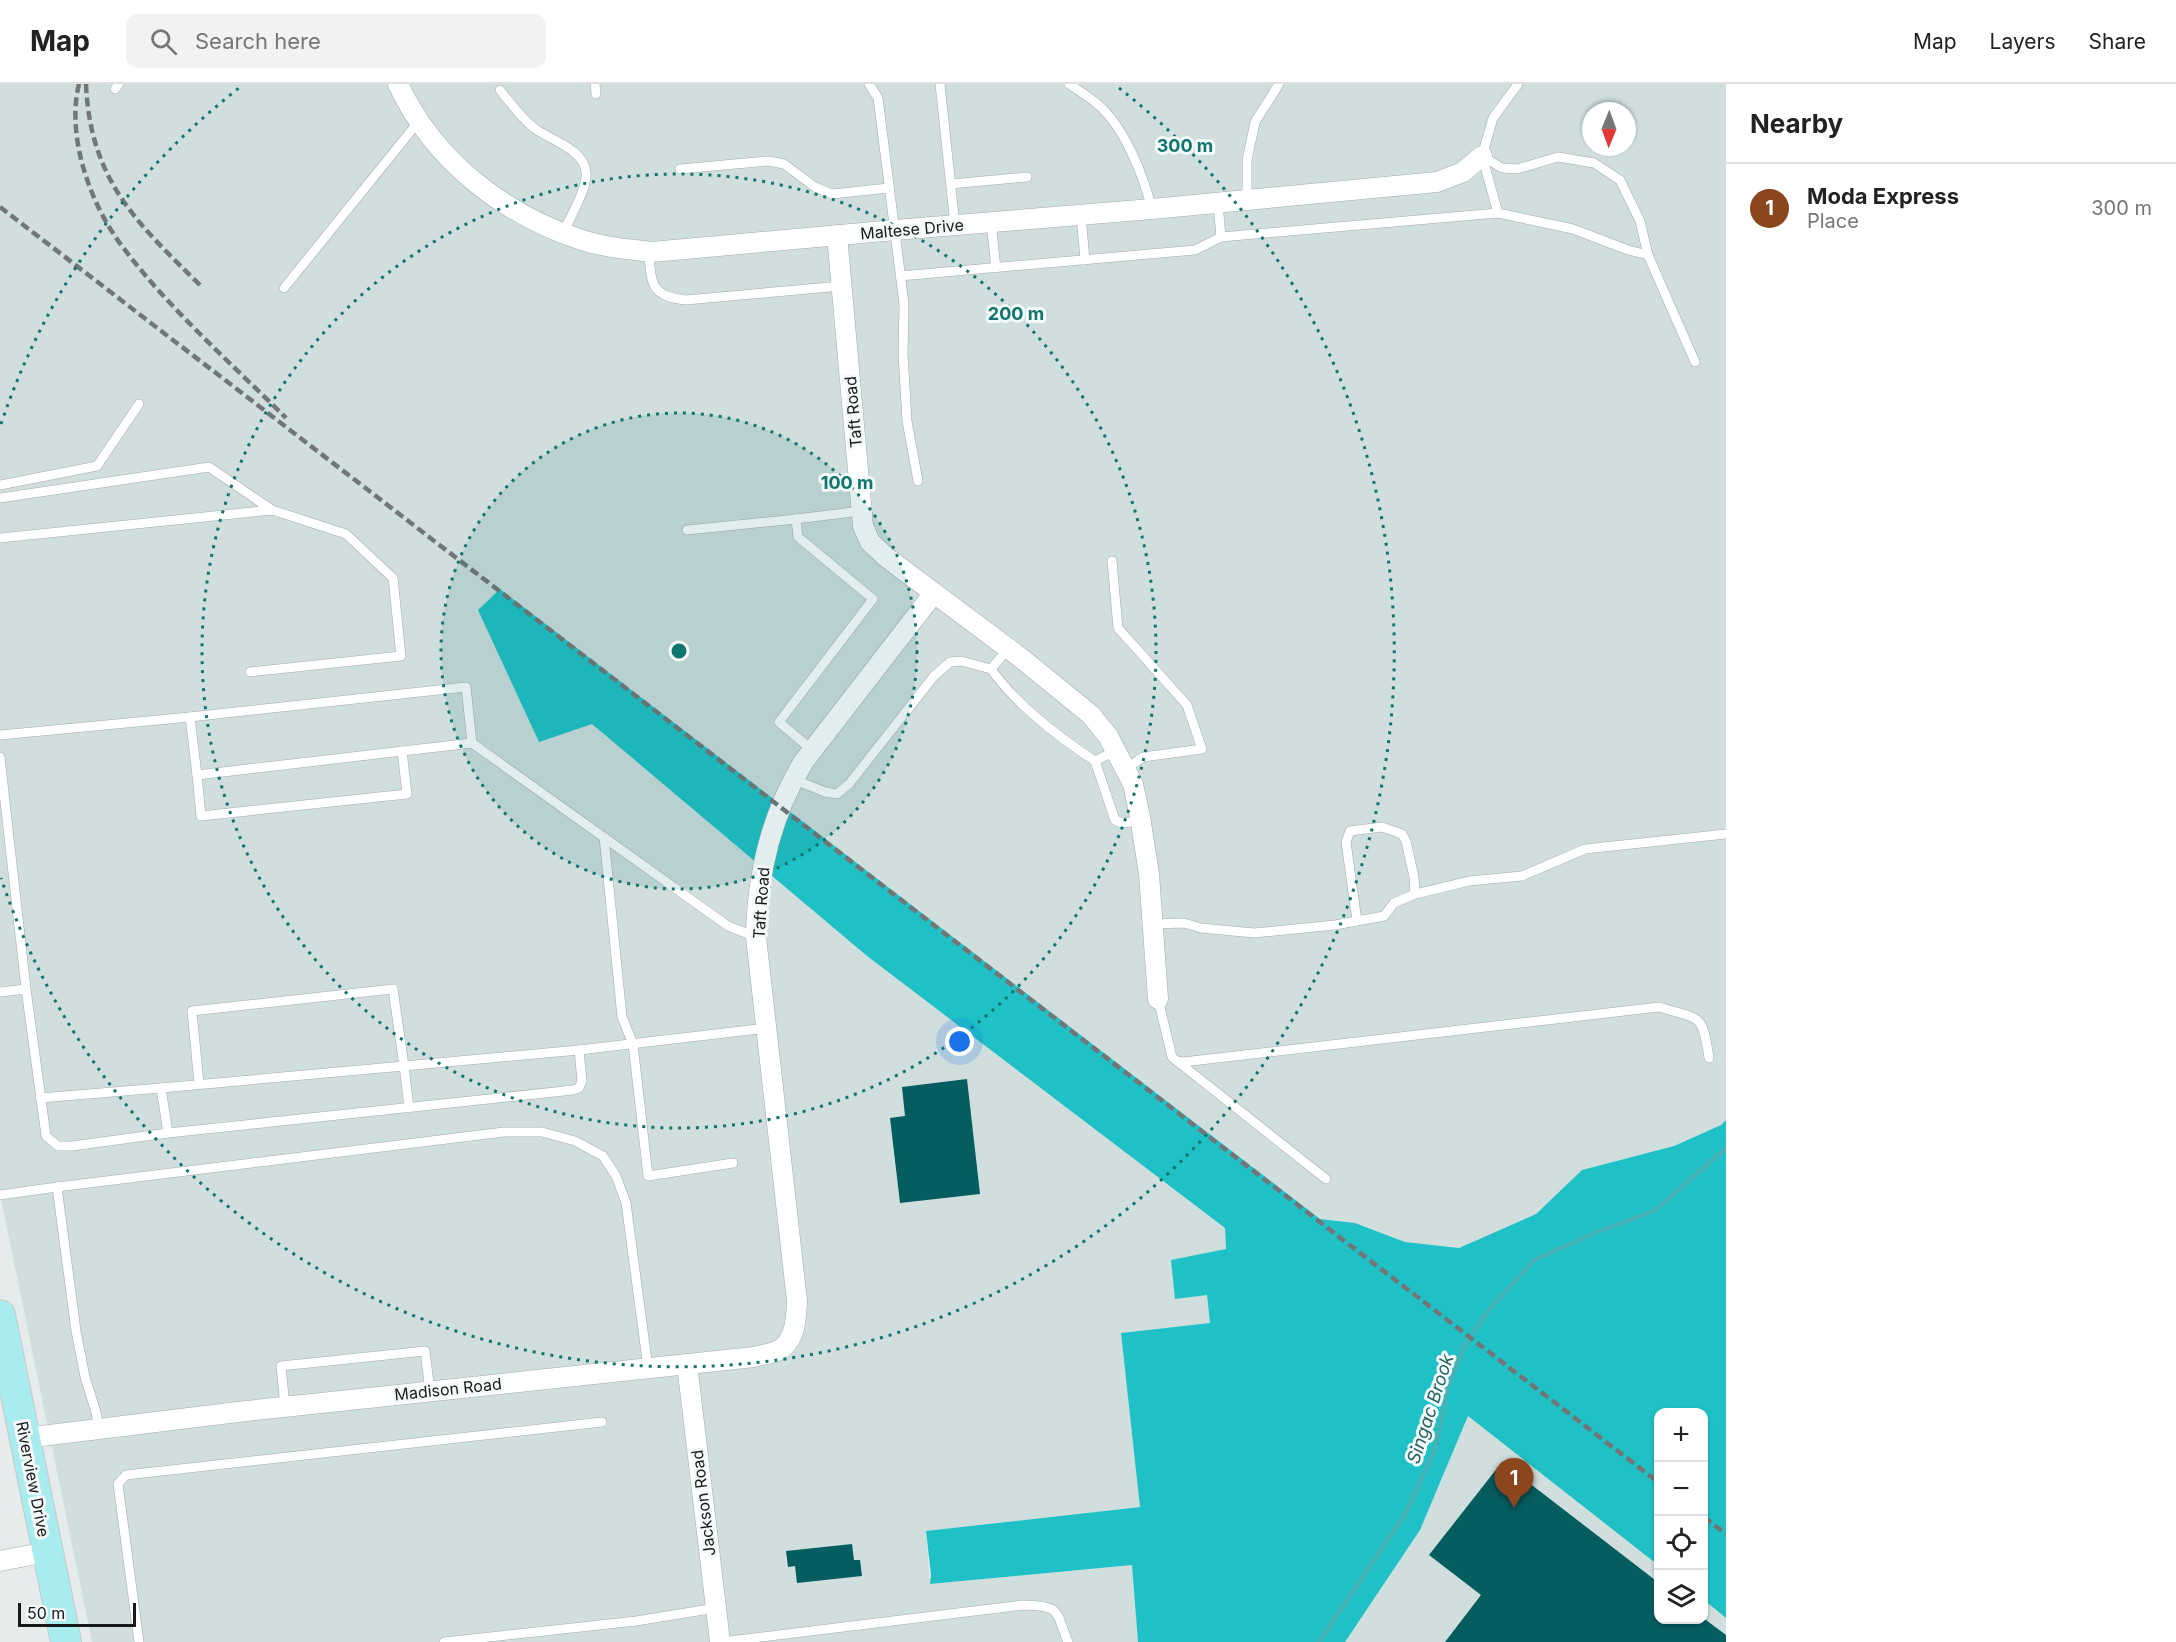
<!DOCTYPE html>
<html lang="en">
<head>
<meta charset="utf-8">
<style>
  body { margin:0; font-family:Inter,sans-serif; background:#f2f2f2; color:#222 }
  .controls { position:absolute; right:18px; bottom:18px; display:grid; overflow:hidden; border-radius:12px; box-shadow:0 2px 4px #0004 }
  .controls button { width:54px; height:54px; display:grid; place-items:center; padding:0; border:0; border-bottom:2px solid #e0e0e0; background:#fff; color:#222; font:30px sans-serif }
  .compass { position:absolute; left:1582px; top:18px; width:54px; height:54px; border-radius:50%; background:#fff; box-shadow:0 2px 4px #0004; rotate:181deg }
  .scale { position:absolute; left:18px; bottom:15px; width:118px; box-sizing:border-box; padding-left:6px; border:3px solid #181919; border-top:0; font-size:16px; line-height:21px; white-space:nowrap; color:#181919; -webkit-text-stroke:4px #f3f8f8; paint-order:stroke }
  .you { position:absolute; left:960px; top:958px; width:21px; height:21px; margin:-15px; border:4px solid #fff; border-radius:50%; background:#1a73e8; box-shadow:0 0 0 9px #1a73e833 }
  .badge { display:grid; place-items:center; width:39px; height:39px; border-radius:50%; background:#8b461d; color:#fff; font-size:20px; font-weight:700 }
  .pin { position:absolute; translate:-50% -50px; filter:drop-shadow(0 2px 3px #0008) }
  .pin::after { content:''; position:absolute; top:32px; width:21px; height:18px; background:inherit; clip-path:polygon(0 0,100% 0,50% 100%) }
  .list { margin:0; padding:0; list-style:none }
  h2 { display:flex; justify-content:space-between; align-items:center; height:78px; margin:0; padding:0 24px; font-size:26px }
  h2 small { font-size:20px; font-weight:400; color:#767676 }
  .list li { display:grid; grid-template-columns:39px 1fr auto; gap:18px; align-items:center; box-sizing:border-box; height:90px; padding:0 24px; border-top:2px solid #e0e0e0 }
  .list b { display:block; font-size:22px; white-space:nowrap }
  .list p { margin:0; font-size:20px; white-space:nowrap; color:#767676 }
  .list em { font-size:20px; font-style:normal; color:#767676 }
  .icon { flex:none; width:33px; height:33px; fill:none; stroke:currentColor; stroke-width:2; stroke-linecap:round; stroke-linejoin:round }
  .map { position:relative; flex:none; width:1726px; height:1558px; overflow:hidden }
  header { display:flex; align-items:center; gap:36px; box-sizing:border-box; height:84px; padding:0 30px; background:#fff; border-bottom:2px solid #e0e0e0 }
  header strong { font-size:28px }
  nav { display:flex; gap:33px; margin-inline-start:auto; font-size:21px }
  .search { width:420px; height:54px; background:#f2f2f2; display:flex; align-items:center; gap:15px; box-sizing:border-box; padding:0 21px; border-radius:12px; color:#767676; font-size:22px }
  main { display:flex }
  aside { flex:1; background:#fff }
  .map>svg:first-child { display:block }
  .built { fill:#d0dede; fill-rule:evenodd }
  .forest { fill:#1fc1c6 }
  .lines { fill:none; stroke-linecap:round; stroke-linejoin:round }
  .stream { stroke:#47b2b5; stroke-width:4.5 }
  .building { fill:#055d60 }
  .service-casing { stroke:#a5aaaa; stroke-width:10 }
  .minor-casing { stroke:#a5aaaa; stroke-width:21 }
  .primary-casing { stroke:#c8c8c8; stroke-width:32 }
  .service { stroke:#fff; stroke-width:9 }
  .minor { stroke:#fff; stroke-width:20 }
  .primary { stroke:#a8ecef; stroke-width:30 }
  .rail { stroke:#737676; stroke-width:4.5; stroke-dasharray:9 4.5; stroke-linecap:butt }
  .ring { fill:none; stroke:#0f766e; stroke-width:3; stroke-dasharray:3 6 }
  .labels { text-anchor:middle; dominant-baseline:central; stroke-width:6; stroke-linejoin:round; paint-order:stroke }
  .street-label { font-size:16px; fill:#181919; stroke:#f3f8f8 }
  .water-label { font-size:18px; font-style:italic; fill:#266163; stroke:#f3f8f8 }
  .centre { fill:#0f766e; stroke:#f3f8f8; stroke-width:3 }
  .ring-label { font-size:18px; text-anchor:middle; font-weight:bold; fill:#0f766e; stroke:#f3f8f8; stroke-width:6; stroke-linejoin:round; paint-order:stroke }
</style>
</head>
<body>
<header>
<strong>Map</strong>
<div class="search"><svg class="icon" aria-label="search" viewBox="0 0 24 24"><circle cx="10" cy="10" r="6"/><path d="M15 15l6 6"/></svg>Search here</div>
<nav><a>Map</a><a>Layers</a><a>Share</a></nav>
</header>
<main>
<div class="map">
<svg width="1726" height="1558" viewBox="0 0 1726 1558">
  <rect width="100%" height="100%" fill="#e6ebeb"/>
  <g class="built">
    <path d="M0,0H1726V1036L1721,1041L1674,1062L1582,1086L1536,1130L1459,1164L1405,1158L1355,1139L1320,1135L499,505L592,640L867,872L1225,1144L1226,1165L1207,1211L1210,1239L1121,1249L1141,1423L926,1447L930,1500L1133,1481L1139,1558H92L0,1110ZM1591,27H1627V63H1591Z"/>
    <polygon points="1468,1332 1658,1481 1658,1536 1704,1536 1704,1516 1726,1534 1726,1558 1345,1558 1420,1446"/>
  </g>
  <polygon class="forest" points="500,505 1320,1135 1355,1139 1405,1158 1459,1164 1536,1130 1582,1086 1674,1062 1721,1041 1726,1036 1726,1534 1704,1516 1704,1328 1658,1328 1658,1481 1468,1332 1420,1446 1345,1558 1138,1558 1132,1481 930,1500 931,1491 926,1447 1140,1423 1121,1249 1210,1239 1207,1211 1175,1215 1171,1176 1226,1165 1225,1144 867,872 592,640 539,658 478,526"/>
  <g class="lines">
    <polyline class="stream" points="1319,1558 1405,1430 1435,1365 1449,1301 1464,1262 1488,1227 1534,1176 1597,1148 1654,1127 1726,1064"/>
  </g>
  <g class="building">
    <polygon points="967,995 980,1110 900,1119 890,1034 905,1032 902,1003"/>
    <polygon points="1502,1378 1659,1499 1659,1536 1706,1536 1726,1551 1726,1558 1445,1558 1481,1511 1429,1471"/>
    <polygon points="852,1460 854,1476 860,1476 862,1492 797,1499 795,1482 788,1483 786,1467"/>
  </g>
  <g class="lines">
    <g class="service-casing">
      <g id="service">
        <polyline points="595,0 596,10"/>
        <polyline points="869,0 878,14 904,220 903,270 907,337 918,397"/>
        <polyline points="940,0 955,141"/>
        <path d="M1069,0C1078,6 1088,12 1096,19C1124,41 1143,91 1152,125"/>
        <polyline points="115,5 119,0"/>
        <path d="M500,6C510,19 521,33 534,44C550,56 584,65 586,88C588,104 570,133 563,149"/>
        <polyline points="1482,72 1493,34 1518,0"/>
        <polyline points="680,85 768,77 784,80 815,103 832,110 889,104"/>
        <polyline points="951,100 1027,93"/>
        <polyline points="1247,116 1247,76 1255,38 1279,0"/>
        <polyline points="1218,119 1221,153 1498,129 1573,145 1628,166 1648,171 1640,137 1620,96 1594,79 1558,73 1517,85 1502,84 1482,72 1498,129"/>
        <polyline points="1081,131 1085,176"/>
        <polyline points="991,138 996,184"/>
        <path d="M649,168C651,198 650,213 686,216L841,202"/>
        <polyline points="1648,171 1695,278"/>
        <polyline points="900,192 1195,166 1221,153"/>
        <polyline points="284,204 419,37"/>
        <polyline points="0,401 97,382 139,320"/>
        <polyline points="0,414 209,383 272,426 0,454"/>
        <polyline points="687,446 796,435"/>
        <polyline points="1112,477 1118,544 1187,621 1202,665 1143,673 1126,685"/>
        <path d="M991,585C1016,620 1060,654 1095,677L1117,666"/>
        <polyline points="250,588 401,572 393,494 346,450 272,426"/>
        <polyline points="190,633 197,691 472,659"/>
        <polyline points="0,651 190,633 466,603 472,659 728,842 756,853"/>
        <polyline points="812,666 779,638 873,515 798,453 796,435 861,427"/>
        <polyline points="0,673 26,905"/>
        <polyline points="1095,677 1115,736 1122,739 1140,737"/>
        <polyline points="197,691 201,732 407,710 402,667"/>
        <polyline points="793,695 825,708 837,710 849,700 934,592 950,578 961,577 991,585 1008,565"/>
        <polyline points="604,753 622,933 633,960 648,1092 733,1079"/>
        <polyline points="1357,837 1346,758 1350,747 1382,743 1402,750 1406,757 1414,793 1415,810"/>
        <polyline points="1153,840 1184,839 1201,844 1254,849 1335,841 1384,832 1394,819 1415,810 1469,797 1522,792 1585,765 1726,750"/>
        <polyline points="0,908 26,905 46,1052 58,1062 72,1062 168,1049 573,1006 579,1004 582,997 579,966 767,944"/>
        <path d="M1158,915L1172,973L1177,977L1183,978L1659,923C1701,936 1702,928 1709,974"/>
        <polyline points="1177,977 1326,1095"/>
        <polyline points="40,1014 161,1004"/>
        <polyline points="409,1024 404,982 579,966"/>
        <polyline points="168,1049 161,1004 404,982 393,905 192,927 199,1000"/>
        <polyline points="57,1103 504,1048 542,1048 575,1057 603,1072 616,1092 626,1119 648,1284"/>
        <polyline points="0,1111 57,1103 76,1247 85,1293 96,1328 99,1345"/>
        <polyline points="285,1323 281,1282 425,1267 430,1307"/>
        <polyline points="139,1558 118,1400 126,1391 602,1338"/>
        <polyline points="444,1558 636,1537 716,1524"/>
        <path d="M721,1558L1023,1521C1063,1522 1055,1527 1068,1558"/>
      </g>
    </g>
    <g class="minor-casing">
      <g id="minor">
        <path d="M398,0C433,75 501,129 579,155C602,163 627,165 652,168L895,146L1152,125L1437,98L1463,88L1482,72"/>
        <polyline points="837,151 863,442 870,458 886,473 1021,574 1091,631 1108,652 1133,700 1140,733 1149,790 1158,915"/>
        <polyline points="687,1280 720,1558"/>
        <path d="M25,1354L246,1327L754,1273C761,1271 770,1270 777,1267C796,1258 796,1235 797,1217L756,853C757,790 771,731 804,677L934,509"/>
        <polyline points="0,1477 47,1468"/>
      </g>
    </g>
    <g class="primary-casing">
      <polyline id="primary" points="0,1231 66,1558"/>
    </g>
    <use href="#service" class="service"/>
    <use href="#minor" class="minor"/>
    <use href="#primary" class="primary"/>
    <g class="rail">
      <path d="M79,0C66,52 90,120 122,162C169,225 230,278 286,334"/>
      <path d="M86,0C90,97 138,140 202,203"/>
      <polyline points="0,123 1658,1398"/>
      <polyline points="1704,1433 1726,1450"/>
    </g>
  </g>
  <circle cx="679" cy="567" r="238" fill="#0f766e" fill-opacity=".12"/>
  <g class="ring">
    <circle cx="679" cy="567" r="238"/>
    <circle cx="679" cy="567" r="477"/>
    <path d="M1 340A715 715 0 0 1 239 4M1119 4A715 715 0 1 1 1 794"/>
  </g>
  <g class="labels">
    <g class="street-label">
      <text transform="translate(912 145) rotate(-5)">Maltese Drive</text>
      <text transform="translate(853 328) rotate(-95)">Taft Road</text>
      <text transform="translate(761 819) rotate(-86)">Taft Road</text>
      <text transform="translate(448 1305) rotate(-6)">Madison Road</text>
      <text transform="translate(33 1395) rotate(79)">Riverview Drive</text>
      <text transform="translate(703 1419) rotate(-97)">Jackson Road</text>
    </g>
    <g class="water-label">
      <text transform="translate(1430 1325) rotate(-72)">Singac Brook</text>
    </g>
  </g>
  <circle cx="679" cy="567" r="9" class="centre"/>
  <g class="ring-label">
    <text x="1185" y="68">300 m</text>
    <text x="1016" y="236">200 m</text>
    <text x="847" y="405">100 m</text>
  </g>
</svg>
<div class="controls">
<button>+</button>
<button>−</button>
<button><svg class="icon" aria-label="locate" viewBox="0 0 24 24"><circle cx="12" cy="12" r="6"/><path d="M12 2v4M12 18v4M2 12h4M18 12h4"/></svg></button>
<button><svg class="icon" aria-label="layers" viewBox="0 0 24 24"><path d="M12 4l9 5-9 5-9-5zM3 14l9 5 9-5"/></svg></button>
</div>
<svg class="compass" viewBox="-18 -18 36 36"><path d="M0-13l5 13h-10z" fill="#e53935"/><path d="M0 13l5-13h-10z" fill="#767676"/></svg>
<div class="scale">50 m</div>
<div class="you"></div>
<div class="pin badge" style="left:1514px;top:1424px">1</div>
</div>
<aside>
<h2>Nearby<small></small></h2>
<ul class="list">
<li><span class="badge">1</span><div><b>Moda Express</b><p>Place</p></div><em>300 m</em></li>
</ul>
</aside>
</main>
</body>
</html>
